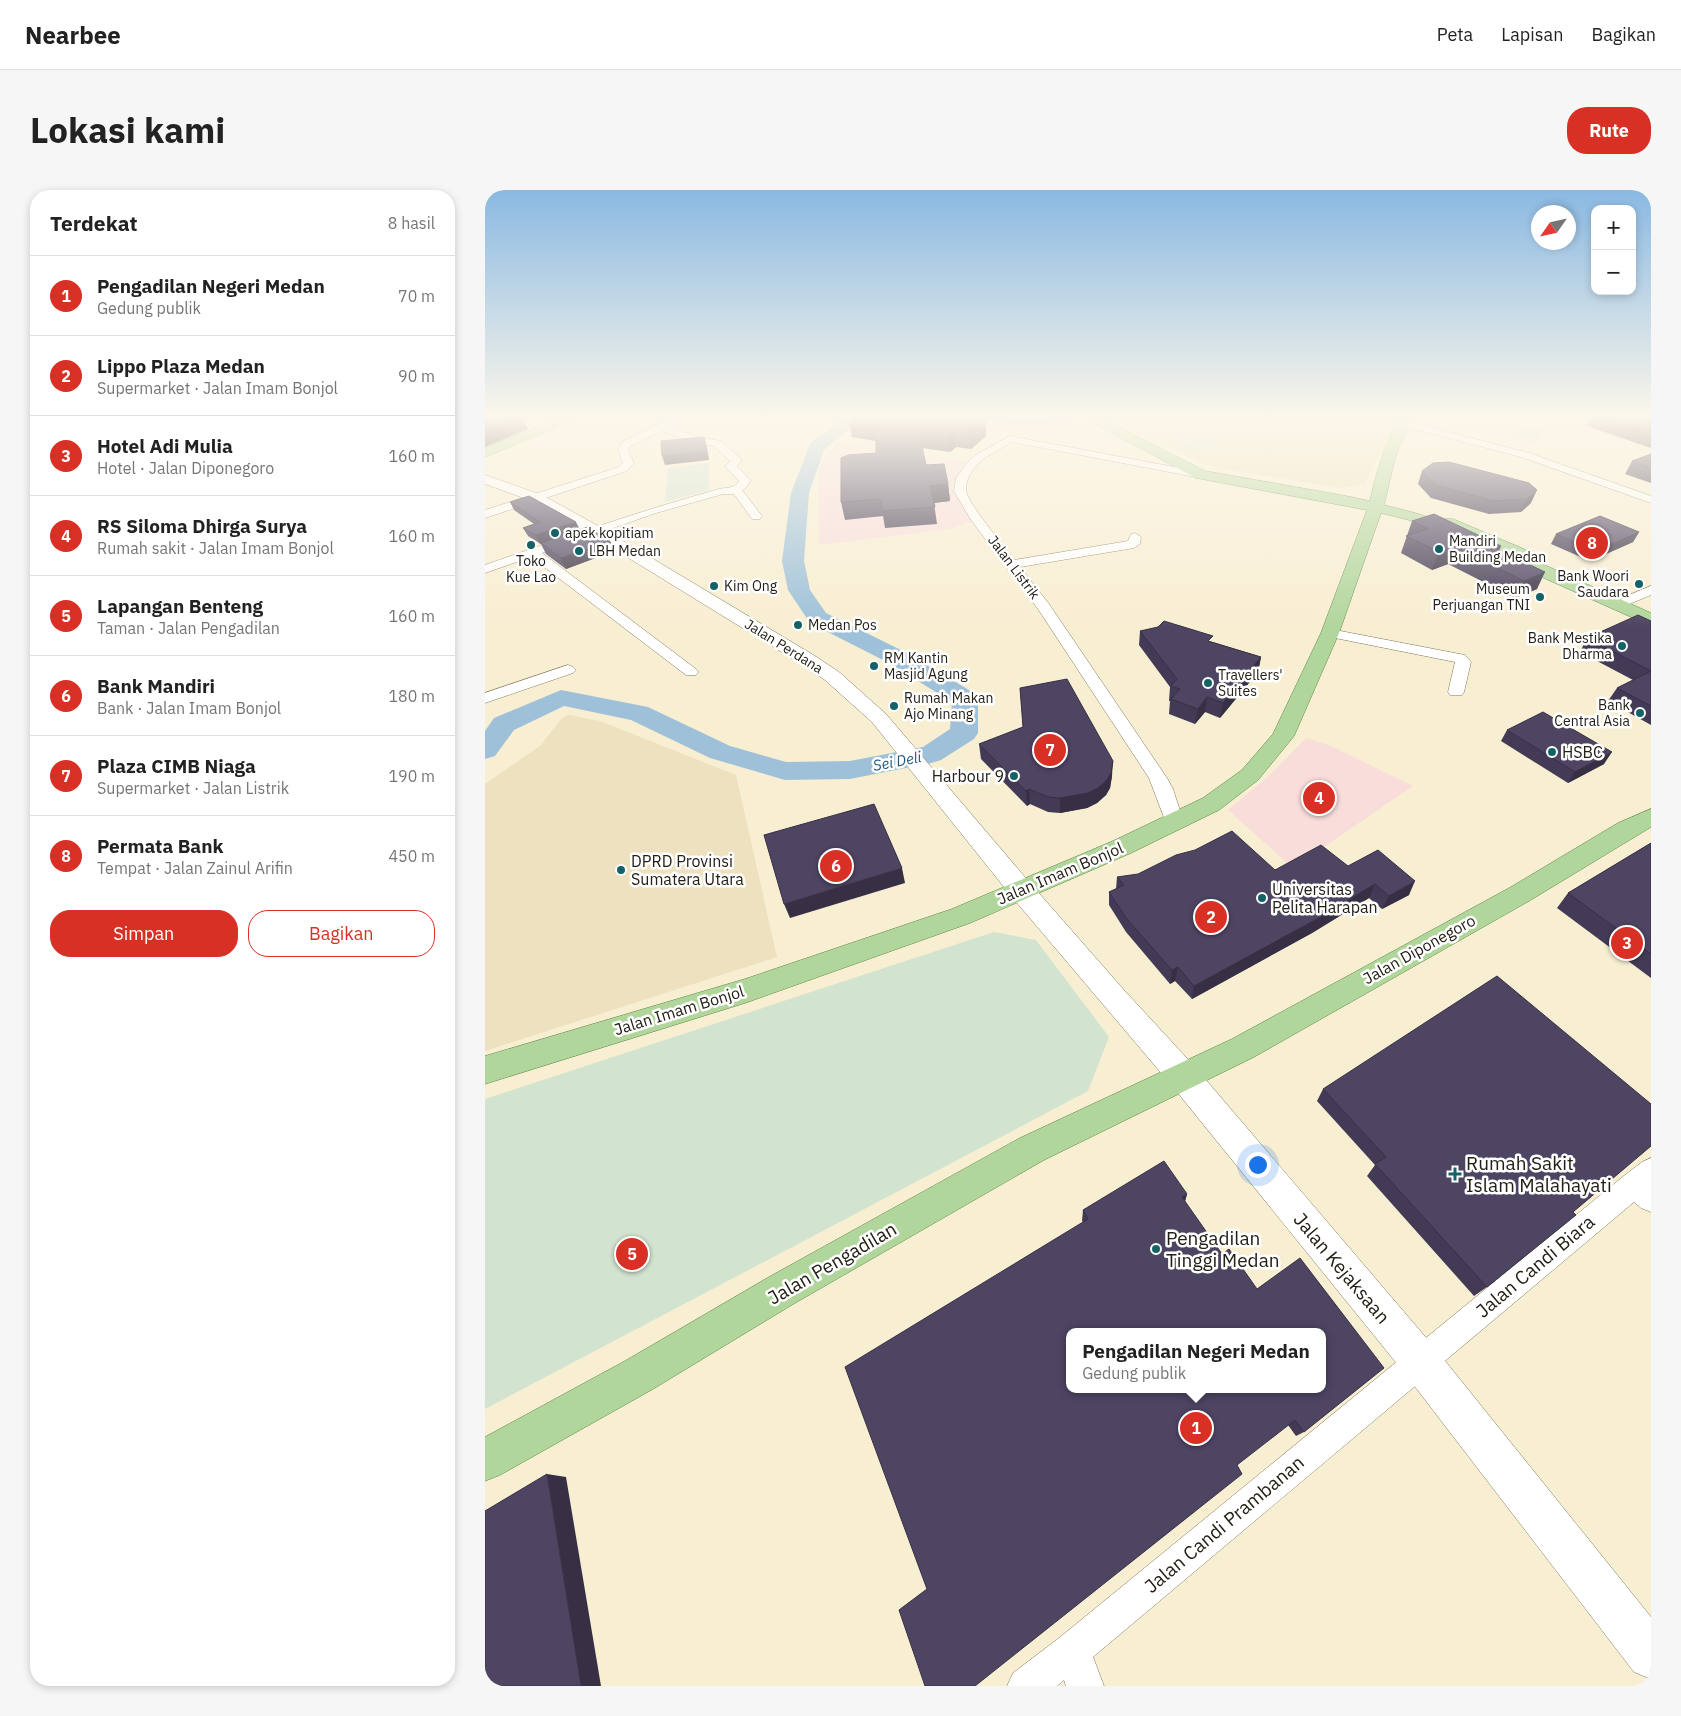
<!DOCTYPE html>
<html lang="id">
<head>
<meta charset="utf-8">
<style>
  body { margin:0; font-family:"IBM Plex Sans",sans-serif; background:#f6f6f6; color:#222 }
  .controls { position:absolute; right:15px; top:15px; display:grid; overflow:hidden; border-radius:10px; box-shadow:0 2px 8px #0003 }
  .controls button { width:45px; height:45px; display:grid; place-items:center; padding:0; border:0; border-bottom:1px solid #e0e0e0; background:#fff; color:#222; font:25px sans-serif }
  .compass { position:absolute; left:1046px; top:15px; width:45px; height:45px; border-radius:50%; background:#fff; box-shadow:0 2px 8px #0003; rotate:236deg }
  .you { position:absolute; left:772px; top:974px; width:18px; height:18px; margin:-12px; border:4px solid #fff; border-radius:50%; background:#1a73e8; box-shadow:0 0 0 8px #1a73e833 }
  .badge { display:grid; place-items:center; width:32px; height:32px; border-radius:50%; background:#d93025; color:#fff; font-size:16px; font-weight:700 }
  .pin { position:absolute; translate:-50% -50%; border:2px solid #fff; box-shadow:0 1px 5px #0006 }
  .popup { position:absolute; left:581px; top:1138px; width:260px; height:65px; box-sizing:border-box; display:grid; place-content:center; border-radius:10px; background:#fff; filter:drop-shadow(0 1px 4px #0005); font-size:16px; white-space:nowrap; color:#767676 }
  .popup b { font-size:19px; color:#222 }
  .popup::after { content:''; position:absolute; left:50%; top:100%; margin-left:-10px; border:10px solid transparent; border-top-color:#fff }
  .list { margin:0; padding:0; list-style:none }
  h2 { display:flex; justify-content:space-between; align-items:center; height:65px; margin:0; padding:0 20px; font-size:21px }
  h2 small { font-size:16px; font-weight:400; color:#767676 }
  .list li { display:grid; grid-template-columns:32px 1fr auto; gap:15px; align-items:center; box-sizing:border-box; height:80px; padding:0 20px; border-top:1px solid #e0e0e0 }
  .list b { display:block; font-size:19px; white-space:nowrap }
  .list p { margin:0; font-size:16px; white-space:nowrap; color:#767676 }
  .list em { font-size:16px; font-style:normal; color:#767676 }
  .actions { display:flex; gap:10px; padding:15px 20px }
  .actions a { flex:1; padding:11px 0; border:1px solid #d93025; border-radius:20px; text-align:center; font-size:18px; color:#d93025 }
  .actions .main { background:#d93025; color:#fff }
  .map { position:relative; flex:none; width:1166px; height:1496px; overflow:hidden; border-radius:20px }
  header { display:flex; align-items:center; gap:30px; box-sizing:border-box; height:70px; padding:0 25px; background:#fff; border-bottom:1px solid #e0e0e0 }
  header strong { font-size:24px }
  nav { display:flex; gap:28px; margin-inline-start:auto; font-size:18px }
  .intro { display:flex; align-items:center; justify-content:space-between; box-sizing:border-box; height:120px; padding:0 30px }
  h1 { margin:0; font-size:35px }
  .button { padding:12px 22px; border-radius:20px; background:#d93025; color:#fff; font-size:18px; font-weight:700 }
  main { display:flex; gap:30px; padding:0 30px }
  aside { flex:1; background:#fff; border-radius:20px; box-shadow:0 2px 8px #0003 }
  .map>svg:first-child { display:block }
  .built { fill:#eee1bf }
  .medical { fill:#f8dddb }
  .green { fill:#d2e4cf }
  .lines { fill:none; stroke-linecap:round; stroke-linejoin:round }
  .river { fill:#9ec1d9; fill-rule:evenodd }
  .street-casing { stroke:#80765d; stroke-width:1 }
  .secondary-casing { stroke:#80765d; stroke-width:1 }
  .primary-casing { stroke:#5e8542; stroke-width:1 }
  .street { fill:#fff; fill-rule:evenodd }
  .secondary { fill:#fff; fill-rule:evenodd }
  .primary { fill:#b1d69c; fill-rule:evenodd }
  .wall { fill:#433b55 }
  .shaded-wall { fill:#373045 }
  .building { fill:#4e4563; stroke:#373045; fill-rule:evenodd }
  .poi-dot { fill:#136366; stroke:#fff; stroke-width:2 }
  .labels { text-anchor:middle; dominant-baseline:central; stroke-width:5; stroke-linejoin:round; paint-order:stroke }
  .far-poi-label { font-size:14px; fill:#242016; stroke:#fff; text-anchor:start }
  .far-street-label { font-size:14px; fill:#242016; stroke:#fff }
  .far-water-label { font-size:15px; font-style:italic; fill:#20597c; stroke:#fff }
  .poi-label { font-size:16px; fill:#242016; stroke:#fff; text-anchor:start }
  .street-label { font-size:16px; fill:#242016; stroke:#fff }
  .near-poi-label { font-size:19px; fill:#242016; stroke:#fff; text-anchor:start }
  .near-street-label { font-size:19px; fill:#242016; stroke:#fff }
</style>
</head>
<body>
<header>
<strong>Nearbee</strong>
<nav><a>Peta</a><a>Lapisan</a><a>Bagikan</a></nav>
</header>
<div class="intro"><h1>Lokasi kami</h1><a class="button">Rute</a></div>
<main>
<aside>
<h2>Terdekat<small>8 hasil</small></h2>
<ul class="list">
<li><span class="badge">1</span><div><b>Pengadilan Negeri Medan</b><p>Gedung publik</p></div><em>70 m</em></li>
<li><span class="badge">2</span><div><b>Lippo Plaza Medan</b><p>Supermarket · Jalan Imam Bonjol</p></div><em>90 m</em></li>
<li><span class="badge">3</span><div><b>Hotel Adi Mulia</b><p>Hotel · Jalan Diponegoro</p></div><em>160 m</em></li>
<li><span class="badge">4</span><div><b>RS Siloma Dhirga Surya</b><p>Rumah sakit · Jalan Imam Bonjol</p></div><em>160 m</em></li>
<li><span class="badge">5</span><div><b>Lapangan Benteng</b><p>Taman · Jalan Pengadilan</p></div><em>160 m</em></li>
<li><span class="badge">6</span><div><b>Bank Mandiri</b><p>Bank · Jalan Imam Bonjol</p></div><em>180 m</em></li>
<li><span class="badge">7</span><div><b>Plaza CIMB Niaga</b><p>Supermarket · Jalan Listrik</p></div><em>190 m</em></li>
<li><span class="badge">8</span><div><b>Permata Bank</b><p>Tempat · Jalan Zainul Arifin</p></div><em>450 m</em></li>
</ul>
<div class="actions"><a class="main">Simpan</a><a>Bagikan</a></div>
</aside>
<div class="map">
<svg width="1166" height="1496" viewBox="0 0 1166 1496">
  <rect width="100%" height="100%" fill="#f8eed2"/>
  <g class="built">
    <polygon points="624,227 913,227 879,295 853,298 728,277 713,272"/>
    <polygon points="84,525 115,531 251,585 292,767 0,861 0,594 55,556 77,528"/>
  </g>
  <g class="medical">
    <polygon points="352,251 482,272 476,277 474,301 489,331 464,339 334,355 334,278"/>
    <polygon points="821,548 846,556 928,596 808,678 743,620 786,584"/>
  </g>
  <g class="green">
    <polygon points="1038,235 1062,241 1049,253 1023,248"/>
    <polygon points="721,247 734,253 703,262 690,256"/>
    <polygon points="224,273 224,300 180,312 183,278"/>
    <polygon points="509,742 551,750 624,847 603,901 0,1219 0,909"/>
  </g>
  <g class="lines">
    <g class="river">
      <polygon points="359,227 377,227 339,260 324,303 319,371 325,400 341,423 420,462 489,503 493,509 493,543 489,549 456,570 446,573 365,589 300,590 225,568 146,530 79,516 29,540 10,566 0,569 0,541 9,528 76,500 163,517 245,556 301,572 365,571 438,557 465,539 467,512 402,472 325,433 303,400 297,371 306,303 325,254"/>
      <path d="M492,227H591L589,230C559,238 530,234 500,232L494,230Z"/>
    </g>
    <g class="street-casing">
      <g id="street">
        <path d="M188,227H202L184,237L217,248L236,251L256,269L257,271L252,276L266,290L261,298L257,300L277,326L275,329H267L249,304H238L171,323L57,363L211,479L214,482L211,485H201L46,367L0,383V375C77,348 155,321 234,299C242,297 250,299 254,291L240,276L245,271L229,256L211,253L176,241L145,256L143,260L149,273L142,281L0,328V320L134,277L138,273L133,260L137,252Z"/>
        <polygon points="282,227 297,227 302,231 297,234"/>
        <polygon points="1078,227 1121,227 1099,235"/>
        <polygon points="917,230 1044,263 1166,306 1166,313 1036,267 914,235 914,231"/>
        <path d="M525,246L716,282L721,285L716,288L527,252C517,258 506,263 497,270C489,277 480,289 481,300C482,313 520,357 529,370L643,351L646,344L650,343L656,347L655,354L649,358L535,377L564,414L682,588L688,599L699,633L697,638L690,639L683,638L664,588L553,419L486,330L469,301L471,288L483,272L489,266Z"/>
        <polygon points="1166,396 1166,405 1142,415 1135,411 1137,408"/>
        <polygon points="845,439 980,465 986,472 979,502 977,505 965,505 963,502 970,472 840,446 838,443 840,440"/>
        <polygon points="83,475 88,477 91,480 88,483 0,513 0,503"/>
        <polygon points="1166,968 1166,1022 1156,1018 1149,1012 608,1467 619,1496 581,1496 579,1490 572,1496 522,1496 528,1483 574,1448 1140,985 1157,972"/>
      </g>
    </g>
    <g class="secondary-casing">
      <polygon id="secondary" points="0,285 57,305 115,337 330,466 354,482 401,524 545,693 639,800 710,877 949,1157 1166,1427 1166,1489 1149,1482 921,1185 688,897 527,707 387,532 340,490 316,474 103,343 47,311 0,294"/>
    </g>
    <g class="primary-casing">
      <g id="primary">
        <polygon points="78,227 96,227 0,267 0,258"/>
        <path d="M598,227H614L720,281L861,306L885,311C891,282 900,255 914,227H926L910,268L899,315L934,324L956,332L958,329H968L1053,365L1055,369L1053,372L1166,423V436L1021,371L1019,367L1021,364L976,343L969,347L963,345L924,330L896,323L854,443L809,546L773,590L734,620L646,663L485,733L260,813L0,894V866L260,789L467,719L628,651L718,608L757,580L788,544L836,443L882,320L711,288Z"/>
        <polygon points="1166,619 1166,637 1044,711 769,867 559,970 310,1113 168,1199 15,1285 0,1291 0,1247 140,1171 284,1087 535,948 747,849 1026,697 1133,633"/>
      </g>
    </g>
    <use href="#street" class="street"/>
    <use href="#secondary" class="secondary"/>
    <use href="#primary" class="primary"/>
  </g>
  <g class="wall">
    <polygon points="1107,227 1166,227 1166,258 1102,236"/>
    <polygon points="493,229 500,230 501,246 486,259 471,257 465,262 437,258 441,275 463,294 465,311 449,313 452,334 400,338 398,326 360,330 356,312 391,263 391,251 367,247 364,232"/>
    <polygon points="1166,264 1166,293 1140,284 1147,271"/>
    <polygon points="937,281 1044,293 1046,313 1036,322 1004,324 946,308 933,294"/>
    <polygon points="25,312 94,340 125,351 129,361 81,379 61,364 56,354 43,346 38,338 49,334 29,320"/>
    <polygon points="927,331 1014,361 1052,399 1030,408 963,374 947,380 916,363"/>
    <polygon points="1154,342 1148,352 1105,371 1066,354 1071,344"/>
    <polygon points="1166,431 1166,535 1123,511 1132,498 1148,490 1095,462 1102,448"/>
    <polygon points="655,441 727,452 776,467 773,482 735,528 720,522 710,534 684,524 685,511 684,511 685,497 654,455"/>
    <polygon points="535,498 627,586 625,598 621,605 612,613 602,618 575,623 563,622 545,614 542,616 496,569 494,554 538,537"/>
    <polygon points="1022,540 1119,574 1083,593 1016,551"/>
    <polygon points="1166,653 1166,788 1072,718 1083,703"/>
    <polygon points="863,676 924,705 897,719 884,708 827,743 707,809 690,791 685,794 641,742 624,715 624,702 631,699 632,687"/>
    <polygon points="838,899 1088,1022 1002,1097 989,1106 882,986 890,975 832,911"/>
    <polygon points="702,1004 700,1011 819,1242 811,1246 803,1235 597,1031 598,1020"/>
  </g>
  <g class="shaded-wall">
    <polygon points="36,227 37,227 43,239 0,257 0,242"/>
    <polygon points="484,227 493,227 494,235 500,230 501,246 486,259 483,228"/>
    <polygon points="469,241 471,257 465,262 464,246"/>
    <polygon points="219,247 222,257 224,270 180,275 177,266"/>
    <polygon points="463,294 465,311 447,313 445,296"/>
    <polygon points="1052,300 1046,313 1036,322 1042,309"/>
    <polygon points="91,332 95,340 55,354 51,345"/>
    <polygon points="1154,342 1148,352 1105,371 1110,361"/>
    <polygon points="125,351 129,361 81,379 76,368"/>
    <polygon points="1016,356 1009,373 1009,358"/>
    <polygon points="969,357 963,374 947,380 954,362"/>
    <polygon points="1060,382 1052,399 1030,408 1039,391"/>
    <polygon points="776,467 773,482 735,528 738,513"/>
    <polygon points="722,507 720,522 710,534 713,519"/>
    <polygon points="1127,562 1119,574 1083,593 1090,582"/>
    <polygon points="628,571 627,586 625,598 621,605 612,613 602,618 575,623 575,608"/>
    <polygon points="544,599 545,614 542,616 541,601"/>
    <polygon points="417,678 420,693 305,728 299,714"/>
    <polygon points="930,691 924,705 897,719 904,706"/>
    <polygon points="890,694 884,708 827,743 707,809 709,796"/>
    <polygon points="693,777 690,791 685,794 687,780"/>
    <polygon points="702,1004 699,1015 697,1007"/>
    <polygon points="62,1284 81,1287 116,1496 96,1496"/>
  </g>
  <g class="building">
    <polygon points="0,227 36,227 0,242"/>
    <polygon points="371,227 484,227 483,228 500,230 484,243 469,241 464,246 434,242 441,275 459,274 463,294 445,296 450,317 397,321 396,309 356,312 356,268 363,265 391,263 391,236 364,232"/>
    <polygon points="1116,227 1166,227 1166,244"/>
    <polygon points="219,247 221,261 177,266 176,251"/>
    <polygon points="1166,264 1166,278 1147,271"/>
    <polygon points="964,272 1044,293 1052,300 1042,309 1009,311 951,295 937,281 948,273"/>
    <polygon points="44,306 91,332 51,345 38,338 55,332 25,312"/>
    <polygon points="949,324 1016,356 1009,358 1060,382 1039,391 969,357 954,362 921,346 943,339 927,331"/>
    <polygon points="1115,326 1154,342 1110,361 1071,344"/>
    <polygon points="102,337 125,351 76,368 56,353"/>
    <polygon points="1153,425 1166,431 1166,516 1132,498 1166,481 1102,448"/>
    <polygon points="679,431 728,446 723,451 776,467 738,513 722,507 713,519 686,509 695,499 686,496 692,489 655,441 673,437"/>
    <polygon points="582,489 628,571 626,583 622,590 613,598 603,603 575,608 563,607 544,599 541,601 494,554 538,537 535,498"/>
    <polygon points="1058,522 1127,562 1090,582 1022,540"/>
    <polygon points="389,614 417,678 299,714 279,645"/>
    <polygon points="747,641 790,680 836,655 863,676 893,660 930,691 904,706 890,694 832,729 709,796 693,777 687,780 642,729 624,702 639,695 632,687 653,684 691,665 710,660"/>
    <polygon points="1166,653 1166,764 1083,703"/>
    <polygon points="1012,786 1166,914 1166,956 1088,1022 1091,1025 1002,1097 890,974 901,967 838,899"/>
    <path d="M679,971L702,1004L697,1007L737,1064L744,1059L772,1099L815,1068L899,1178L819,1242L810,1230L752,1275L757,1284L490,1496H440L414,1420L442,1399L360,1177L603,1029L598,1020ZM585,1142H837V1199H585Z"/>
    <polygon points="62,1284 96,1496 0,1496 0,1321"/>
  </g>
  <linearGradient id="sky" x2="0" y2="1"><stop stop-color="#8ab9e2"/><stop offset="0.52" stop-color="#fcf7eb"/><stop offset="1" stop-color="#fcf7eb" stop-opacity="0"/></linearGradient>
  <rect width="1166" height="437" fill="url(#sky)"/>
  <g class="poi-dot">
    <circle cx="70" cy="343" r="5"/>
    <circle cx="46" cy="355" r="5"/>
    <circle cx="954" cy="359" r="5"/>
    <circle cx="94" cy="361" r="5"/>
    <circle cx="1154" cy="394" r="5"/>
    <circle cx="229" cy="396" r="5"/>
    <circle cx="1055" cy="407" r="5"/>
    <circle cx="313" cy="435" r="5"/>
    <circle cx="1137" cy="456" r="5"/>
    <circle cx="389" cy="476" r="5"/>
    <circle cx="723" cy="493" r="5"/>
    <circle cx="409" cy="516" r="5"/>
    <circle cx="1155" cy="523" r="5"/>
    <circle cx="1067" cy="562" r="5"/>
    <circle cx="529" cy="586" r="5"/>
    <circle cx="136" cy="680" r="5"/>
    <circle cx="777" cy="708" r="5"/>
    <path d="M967.5 976.5h5v5h5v5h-5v5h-5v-5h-5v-5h5z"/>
    <circle cx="671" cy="1059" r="5"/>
  </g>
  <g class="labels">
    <g class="far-poi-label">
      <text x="80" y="343">apek kopitiam</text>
      <text x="964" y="351">Mandiri<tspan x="964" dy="16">Building Medan</tspan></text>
      <text x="104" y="361">LBH Medan</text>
      <text x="46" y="371" text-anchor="middle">Toko<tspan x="46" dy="16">Kue Lao</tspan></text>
      <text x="1144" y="386" text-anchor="end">Bank Woori<tspan x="1144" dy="16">Saudara</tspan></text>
      <text x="239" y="396">Kim Ong</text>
      <text x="1045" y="399" text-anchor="end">Museum<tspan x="1045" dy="16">Perjuangan TNI</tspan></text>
      <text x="323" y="435">Medan Pos</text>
      <text x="1127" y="448" text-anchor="end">Bank Mestika<tspan x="1127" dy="16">Dharma</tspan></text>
      <text x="399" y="468">RM Kantin<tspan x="399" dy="16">Masjid Agung</tspan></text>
      <text x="733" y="485">Travellers'<tspan x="733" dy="16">Suites</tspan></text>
      <text x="419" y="508">Rumah Makan<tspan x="419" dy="16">Ajo Minang</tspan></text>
      <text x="1145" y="515" text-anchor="end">Bank<tspan x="1145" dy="16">Central Asia</tspan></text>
    </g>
    <g class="far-street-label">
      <text transform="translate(529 377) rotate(53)">Jalan Listrik</text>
      <text transform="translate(299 456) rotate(32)">Jalan Perdana</text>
    </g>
    <g class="far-water-label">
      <text transform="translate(412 571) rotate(-11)">Sei Deli</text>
    </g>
    <g class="poi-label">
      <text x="1077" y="562">HSBC</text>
      <text x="519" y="586" text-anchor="end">Harbour 9</text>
      <text x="146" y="671">DPRD Provinsi<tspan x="146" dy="18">Sumatera Utara</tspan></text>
      <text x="787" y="699">Universitas<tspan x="787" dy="18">Pelita Harapan</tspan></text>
    </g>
    <g class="street-label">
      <text transform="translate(575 683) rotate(-23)">Jalan Imam Bonjol</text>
      <text transform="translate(934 759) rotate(-29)">Jalan Diponegoro</text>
      <text transform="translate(194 820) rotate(-17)">Jalan Imam Bonjol</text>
    </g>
    <g class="near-poi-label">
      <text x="981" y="973">Rumah Sakit<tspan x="981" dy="22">Islam Malahayati</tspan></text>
      <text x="681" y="1048">Pengadilan<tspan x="681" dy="22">Tinggi Medan</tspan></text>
    </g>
    <g class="near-street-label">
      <text transform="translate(347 1073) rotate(-30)">Jalan Pengadilan</text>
      <text transform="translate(1050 1076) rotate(-40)">Jalan Candi Biara</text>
      <text transform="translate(857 1078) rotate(50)">Jalan Kejaksaan</text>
      <text transform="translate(739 1334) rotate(-40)">Jalan Candi Prambanan</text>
    </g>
  </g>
</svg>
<div class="controls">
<button>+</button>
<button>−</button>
</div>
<svg class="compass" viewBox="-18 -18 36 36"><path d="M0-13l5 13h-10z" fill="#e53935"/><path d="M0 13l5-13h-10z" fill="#767676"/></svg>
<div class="you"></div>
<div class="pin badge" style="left:711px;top:1238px">1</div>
<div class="popup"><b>Pengadilan Negeri Medan</b>Gedung publik</div>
<div class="pin badge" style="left:726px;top:727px">2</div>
<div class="pin badge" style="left:1142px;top:753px">3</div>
<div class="pin badge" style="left:834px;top:608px">4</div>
<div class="pin badge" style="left:147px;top:1064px">5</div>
<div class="pin badge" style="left:351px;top:676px">6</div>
<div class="pin badge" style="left:565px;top:560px">7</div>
<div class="pin badge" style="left:1107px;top:353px">8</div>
</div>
</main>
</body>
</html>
